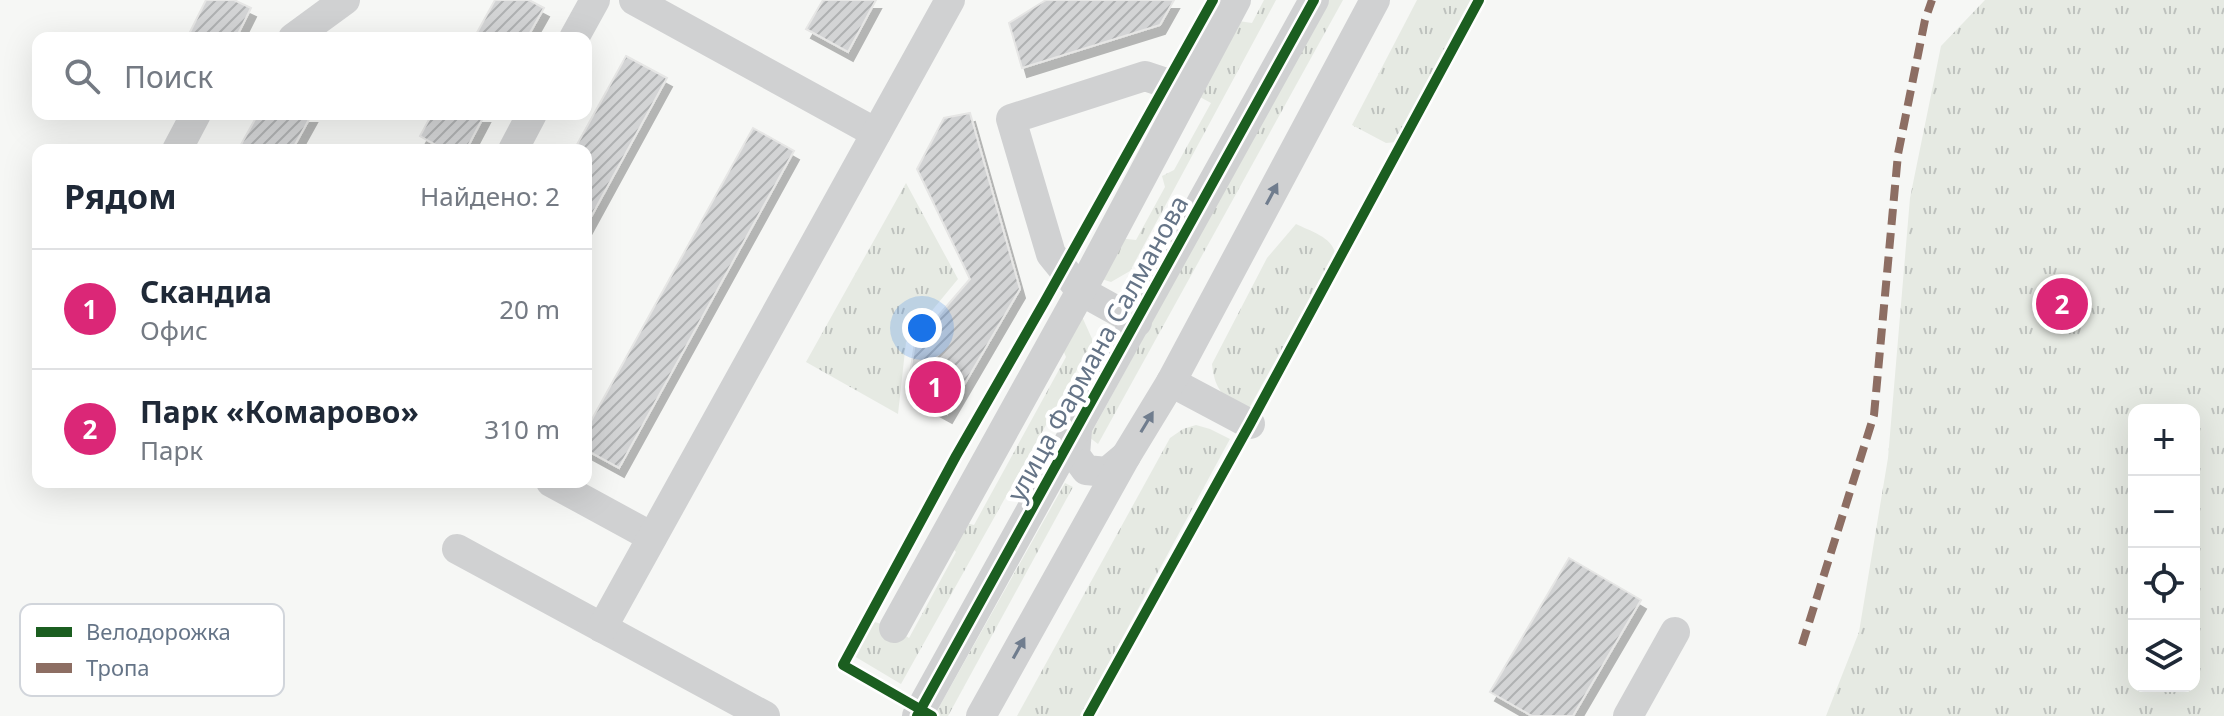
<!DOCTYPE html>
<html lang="ru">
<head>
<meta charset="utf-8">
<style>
  body { margin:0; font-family:"Noto Sans",sans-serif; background:#f6f6f7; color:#1f2937 }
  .controls { position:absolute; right:24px; bottom:24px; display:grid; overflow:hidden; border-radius:16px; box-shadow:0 8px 32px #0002 }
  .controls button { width:72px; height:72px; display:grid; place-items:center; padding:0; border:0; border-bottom:2px solid #e0e1e3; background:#fff; color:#1f2937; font:40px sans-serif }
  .you { position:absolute; left:922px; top:328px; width:28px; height:28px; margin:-20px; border:6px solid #fff; border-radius:50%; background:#1a73e8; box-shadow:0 0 0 12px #1a73e833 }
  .badge { display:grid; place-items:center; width:52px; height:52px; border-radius:50%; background:#db2777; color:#fff; font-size:26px; font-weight:700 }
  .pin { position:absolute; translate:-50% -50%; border:4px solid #fff; box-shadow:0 2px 8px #0006 }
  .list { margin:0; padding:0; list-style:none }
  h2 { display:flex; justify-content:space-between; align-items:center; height:104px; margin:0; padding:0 32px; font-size:34px }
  h2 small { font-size:26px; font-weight:400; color:#747a83 }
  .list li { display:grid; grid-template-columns:52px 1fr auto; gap:24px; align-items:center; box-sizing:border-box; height:120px; padding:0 32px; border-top:2px solid #e0e1e3 }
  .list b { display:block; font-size:30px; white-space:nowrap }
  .list p { margin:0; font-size:26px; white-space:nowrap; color:#747a83 }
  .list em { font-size:26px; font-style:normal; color:#747a83 }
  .icon { flex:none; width:44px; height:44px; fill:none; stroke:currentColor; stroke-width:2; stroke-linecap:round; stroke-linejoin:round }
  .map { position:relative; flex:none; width:2224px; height:716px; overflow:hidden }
  .search { position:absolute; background:#fff; box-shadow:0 8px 32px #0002; left:32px; top:32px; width:560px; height:88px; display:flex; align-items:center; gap:20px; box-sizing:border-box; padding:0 28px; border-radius:16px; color:#747a83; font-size:30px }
  .panel { position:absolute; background:#fff; box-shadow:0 8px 32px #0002; left:32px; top:144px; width:560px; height:344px; border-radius:16px }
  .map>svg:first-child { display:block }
  .grass { fill:url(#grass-tufts); fill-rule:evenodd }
  .building { fill:url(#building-hatch); stroke:#e6e6e5; stroke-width:2; filter:url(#shadow) }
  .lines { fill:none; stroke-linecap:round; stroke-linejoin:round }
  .minor { stroke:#d0d1d2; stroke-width:30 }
  .quiet { stroke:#8d6e63; stroke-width:8; stroke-dasharray:16 8; stroke-linecap:butt }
  .cycleway-casing { stroke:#fff; stroke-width:15 }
  .cycleway { stroke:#1b5e20; stroke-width:10 }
  .oneway { fill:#707d8e }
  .labels { text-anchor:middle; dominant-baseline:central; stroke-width:8; stroke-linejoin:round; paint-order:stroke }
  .street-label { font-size:26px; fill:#657487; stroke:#fff }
  .key { fill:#fff; stroke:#d1d5db; stroke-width:2 }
  .key-label { font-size:22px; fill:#657487 }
</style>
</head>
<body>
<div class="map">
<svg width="2224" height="716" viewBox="0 0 2224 716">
  <defs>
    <pattern id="grass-tufts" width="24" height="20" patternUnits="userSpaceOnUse" patternTransform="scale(2)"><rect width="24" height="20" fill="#e6eae3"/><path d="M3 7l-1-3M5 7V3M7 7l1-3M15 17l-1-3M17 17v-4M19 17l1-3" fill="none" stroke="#bec2be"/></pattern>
    <pattern id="building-hatch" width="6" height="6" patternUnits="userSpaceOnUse" patternTransform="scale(2)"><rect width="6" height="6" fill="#d3d4d5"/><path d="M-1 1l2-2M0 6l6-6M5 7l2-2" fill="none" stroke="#afb1b2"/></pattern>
    <filter id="shadow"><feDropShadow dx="5" dy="9" stdDeviation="0" flood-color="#0004"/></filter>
  </defs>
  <rect width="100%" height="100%" fill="#f6f7f5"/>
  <g class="grass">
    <polygon points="1264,0 1276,0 1130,271 1111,282 1089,275 1109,237 1136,240 1165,187 1162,176 1174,170 1211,103 1187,90 1225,19 1252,23"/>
    <polygon points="1328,0 1343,0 1098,444 1089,437"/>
    <polygon points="1417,0 1475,0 1397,142 1386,143 1352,125"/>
    <path d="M1985,0H2224V716H1826L1859,632L1888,458L1910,198L1941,46ZM2134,410H2194V686H2134Z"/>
    <polygon points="906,183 958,279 906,342 898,414 806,362"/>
    <path d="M1296,224C1310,231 1332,237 1335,253L1247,412C1224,397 1215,392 1212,364L1267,258Z"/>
    <polygon points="1075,301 1093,341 901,684 849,653 875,622 894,628 909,638 956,552 943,538 954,520 974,525 1066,357 1057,335"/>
    <polygon points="1196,425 1210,429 1230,439 1080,716 1017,716 1170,438 1183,429"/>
    <polygon points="1065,483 1073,487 948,716 934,716"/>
  </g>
  <g class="building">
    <polygon points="206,0 234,0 251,8 236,38 187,38"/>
    <polygon points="495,0 529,0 544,8 527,38 474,38"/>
    <polygon points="823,0 876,0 848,52 806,29"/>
    <polygon points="1046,0 1174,0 1160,25 1022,68 1009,23"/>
    <polygon points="626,56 667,78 586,226 586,150 574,150"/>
    <polygon points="970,113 1020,289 947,414 907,392 915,343 970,279 917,169 944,118"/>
    <polygon points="258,114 312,114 292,150 238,150"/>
    <polygon points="432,114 485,114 466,150 445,150 420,136"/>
    <polygon points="753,128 794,151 619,468 586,450 586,430"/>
    <polygon points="1569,558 1641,600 1573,716 1532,716 1490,692"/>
  </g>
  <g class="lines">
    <g class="minor">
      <polyline points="634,0 876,133"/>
      <polyline points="293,38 345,0"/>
      <polyline points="574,38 595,0"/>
      <polyline points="177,150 196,114"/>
      <polyline points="513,150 532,114"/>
      <polyline points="1137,322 1081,291 1051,254 1011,119 1145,76 1187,90"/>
      <polyline points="1171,382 1250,424"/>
      <polyline points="1077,429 1075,455 1086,470 1107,472 1126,456"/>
      <polyline points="551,482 652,537"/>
      <polyline points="457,549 765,716"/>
      <polyline points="602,628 950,0"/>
      <polyline points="894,628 1081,291 1236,0"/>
      <polyline points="917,716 1314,0"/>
      <polyline points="981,716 1126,456 1171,382 1375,0"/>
      <polyline points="1628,716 1675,632"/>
    </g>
    <polyline class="quiet" points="1802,645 1874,415 1898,154 1925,20 1932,0"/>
    <g class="cycleway-casing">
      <g id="cycleway">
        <polyline points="917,716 1314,0"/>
        <polyline points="932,716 843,665 956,456 1045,301 1213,0"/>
        <polyline points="1088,716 1250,424 1479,0"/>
      </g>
    </g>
    <use href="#cycleway" class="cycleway"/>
  </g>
  <defs><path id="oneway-solid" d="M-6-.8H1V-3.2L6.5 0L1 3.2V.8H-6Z" transform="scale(2)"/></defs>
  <g class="oneway">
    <use href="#oneway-solid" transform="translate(1272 194) rotate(-62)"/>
    <use href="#oneway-solid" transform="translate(1147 422) rotate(-59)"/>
    <use href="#oneway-solid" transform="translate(1019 648) rotate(-61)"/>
  </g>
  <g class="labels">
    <g class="street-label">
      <text transform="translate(1097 348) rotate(-61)">улица Фармана Салманова</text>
    </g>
  </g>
  <rect x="20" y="604" width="264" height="92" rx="12" class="key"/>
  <rect x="36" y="627" width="36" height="10" fill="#1b5e20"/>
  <rect x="36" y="663" width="36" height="10" fill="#8d6e63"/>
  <g class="key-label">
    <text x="86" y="640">Велодорожка</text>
    <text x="86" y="676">Тропа</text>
  </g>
</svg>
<div class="controls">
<button>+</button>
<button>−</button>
<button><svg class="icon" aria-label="locate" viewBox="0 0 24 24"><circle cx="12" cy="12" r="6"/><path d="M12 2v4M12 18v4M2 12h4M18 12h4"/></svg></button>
<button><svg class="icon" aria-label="layers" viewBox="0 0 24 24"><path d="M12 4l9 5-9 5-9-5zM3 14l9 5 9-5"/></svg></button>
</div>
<div class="you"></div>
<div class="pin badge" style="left:935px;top:387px">1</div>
<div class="pin badge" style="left:2062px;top:304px">2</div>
<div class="search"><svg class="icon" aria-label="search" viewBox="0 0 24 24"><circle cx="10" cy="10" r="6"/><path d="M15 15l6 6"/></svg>Поиск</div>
<section class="panel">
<h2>Рядом<small>Найдено: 2</small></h2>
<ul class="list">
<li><span class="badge">1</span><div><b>Скандиа</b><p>Офис</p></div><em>20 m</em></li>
<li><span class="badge">2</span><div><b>Парк «Комарово»</b><p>Парк</p></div><em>310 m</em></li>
</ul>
</section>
</div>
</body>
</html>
